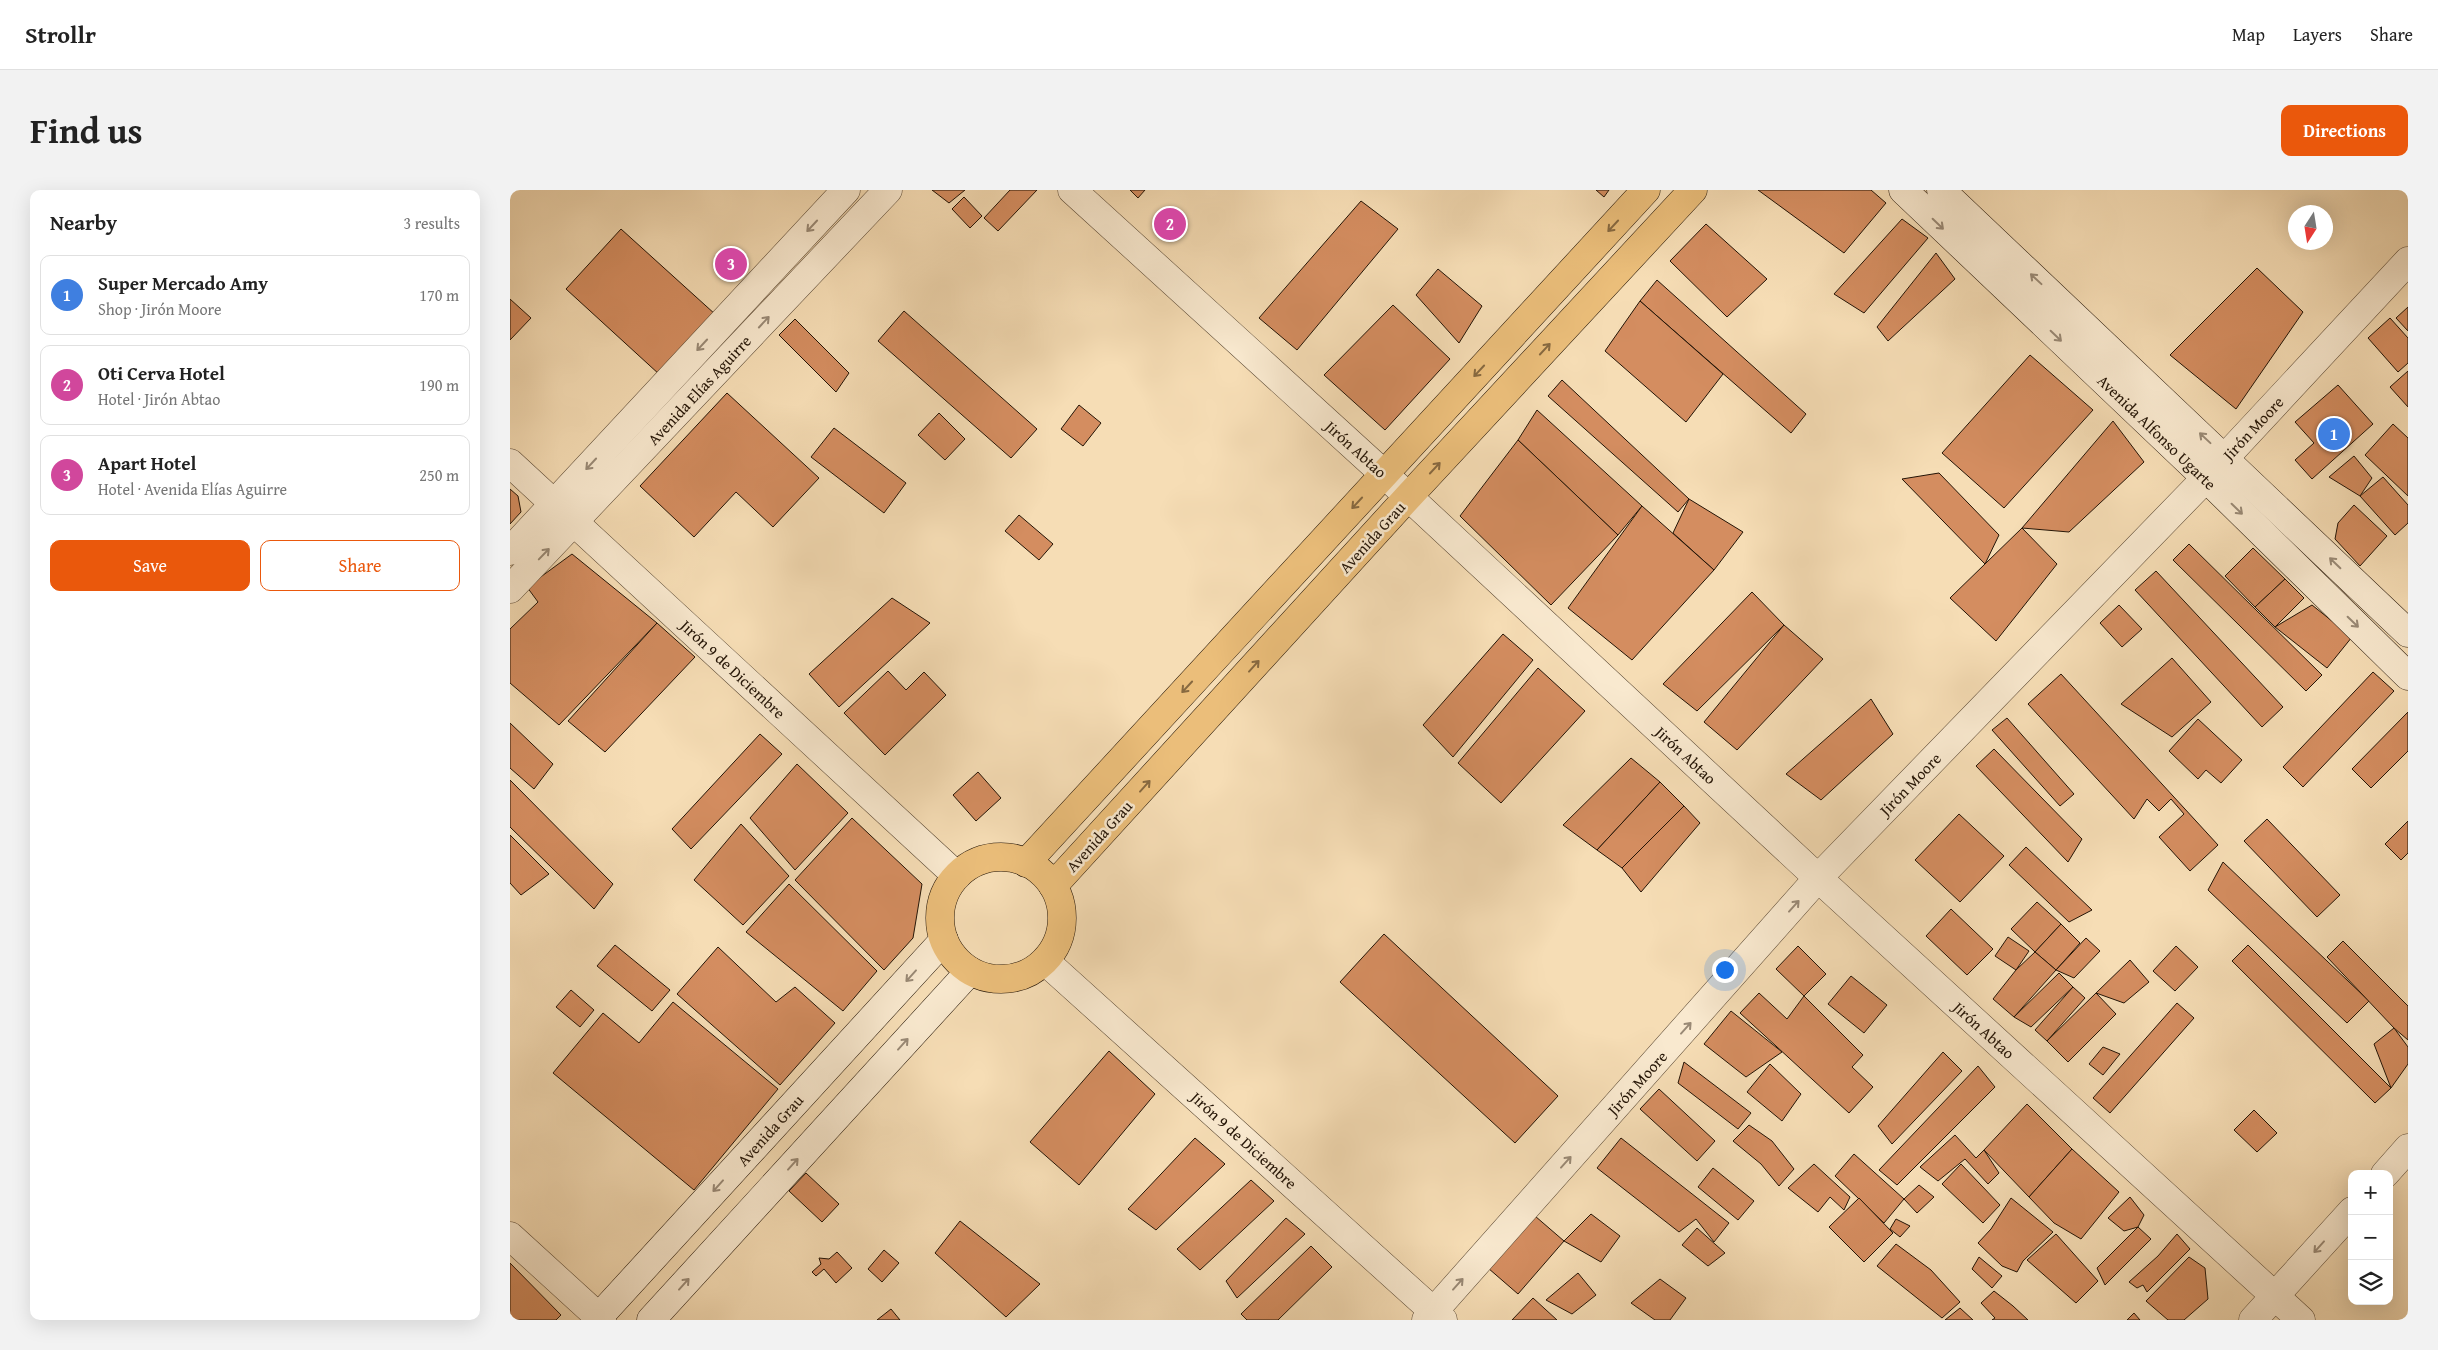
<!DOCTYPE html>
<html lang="en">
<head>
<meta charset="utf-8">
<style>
  body { margin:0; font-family:"Gentium Book Plus",serif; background:#f2f2f2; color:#222 }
  .controls { position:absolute; right:15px; bottom:15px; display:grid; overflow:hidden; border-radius:10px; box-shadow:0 5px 20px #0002 }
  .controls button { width:45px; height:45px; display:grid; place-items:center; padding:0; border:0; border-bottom:1px solid #e0e0e0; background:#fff; color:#222; font:25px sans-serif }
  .compass { position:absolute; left:1778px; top:15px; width:45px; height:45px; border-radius:50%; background:#fff; box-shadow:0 5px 20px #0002; rotate:192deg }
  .you { position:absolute; left:1214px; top:779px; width:18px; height:18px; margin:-12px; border:4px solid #fff; border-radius:50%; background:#1a73e8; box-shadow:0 0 0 8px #1a73e833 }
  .badge { display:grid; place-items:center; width:32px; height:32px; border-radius:50%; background:#ea580c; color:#fff; font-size:16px; font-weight:700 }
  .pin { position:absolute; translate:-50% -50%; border:2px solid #fff; box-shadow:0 1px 5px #0006 }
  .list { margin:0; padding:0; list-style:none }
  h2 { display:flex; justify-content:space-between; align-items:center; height:65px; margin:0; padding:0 20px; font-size:21px }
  h2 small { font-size:16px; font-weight:400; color:#767676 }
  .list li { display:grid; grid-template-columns:32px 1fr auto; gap:15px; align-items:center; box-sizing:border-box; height:80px; margin:0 10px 10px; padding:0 10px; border:1px solid #e0e0e0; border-radius:10px }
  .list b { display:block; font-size:19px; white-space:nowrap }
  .list p { margin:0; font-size:16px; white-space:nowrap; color:#767676 }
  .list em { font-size:16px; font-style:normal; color:#767676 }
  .actions { display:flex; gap:10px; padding:15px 20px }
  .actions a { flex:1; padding:11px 0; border:1px solid #ea580c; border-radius:10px; text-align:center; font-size:18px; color:#ea580c }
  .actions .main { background:#ea580c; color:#fff }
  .icon { flex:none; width:28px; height:28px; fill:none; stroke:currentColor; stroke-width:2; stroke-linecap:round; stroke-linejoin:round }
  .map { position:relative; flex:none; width:1898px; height:1130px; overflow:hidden; border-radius:10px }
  header { display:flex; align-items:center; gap:30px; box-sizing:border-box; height:70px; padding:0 25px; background:#fff; border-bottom:1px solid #e0e0e0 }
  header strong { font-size:24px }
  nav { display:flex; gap:28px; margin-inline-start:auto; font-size:18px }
  .intro { display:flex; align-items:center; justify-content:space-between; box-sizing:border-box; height:120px; padding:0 30px }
  h1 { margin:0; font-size:35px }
  .button { padding:12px 22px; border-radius:10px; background:#ea580c; color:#fff; font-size:18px; font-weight:700 }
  main { display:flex; gap:30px; padding:0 30px }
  aside { flex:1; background:#fff; border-radius:10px; box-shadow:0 5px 20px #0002 }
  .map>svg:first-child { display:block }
  .building { fill:#d48d60; stroke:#231406 }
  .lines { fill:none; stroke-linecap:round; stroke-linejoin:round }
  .street-casing { stroke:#584632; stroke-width:29 }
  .secondary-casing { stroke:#231406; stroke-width:29 }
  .primary-casing { stroke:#231406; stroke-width:29 }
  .street { stroke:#f9e9cf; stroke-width:28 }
  .secondary { stroke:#f9e9cf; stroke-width:28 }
  .primary { stroke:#ebbe7a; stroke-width:28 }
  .oneway { stroke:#998975 }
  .oneway2 { stroke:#876940 }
  .labels { text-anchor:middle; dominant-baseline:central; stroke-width:5; stroke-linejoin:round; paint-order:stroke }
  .street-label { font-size:16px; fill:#231406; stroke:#f9e9cf }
</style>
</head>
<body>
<header>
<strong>Strollr</strong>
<nav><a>Map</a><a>Layers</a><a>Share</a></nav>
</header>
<div class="intro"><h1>Find us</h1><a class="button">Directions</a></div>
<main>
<aside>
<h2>Nearby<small>3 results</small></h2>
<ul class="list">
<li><span class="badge" style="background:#3f7fe0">1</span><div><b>Super Mercado Amy</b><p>Shop · Jirón Moore</p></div><em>170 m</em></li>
<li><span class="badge" style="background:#d1479c">2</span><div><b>Oti Cerva Hotel</b><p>Hotel · Jirón Abtao</p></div><em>190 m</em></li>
<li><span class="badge" style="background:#d1479c">3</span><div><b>Apart Hotel</b><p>Hotel · Avenida Elías Aguirre</p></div><em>250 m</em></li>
</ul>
<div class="actions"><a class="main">Save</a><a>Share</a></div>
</aside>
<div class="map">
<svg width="1898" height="1130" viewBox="0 0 1898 1130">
  <rect width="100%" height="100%" fill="#f6ddb5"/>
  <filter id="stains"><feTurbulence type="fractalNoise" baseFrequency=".004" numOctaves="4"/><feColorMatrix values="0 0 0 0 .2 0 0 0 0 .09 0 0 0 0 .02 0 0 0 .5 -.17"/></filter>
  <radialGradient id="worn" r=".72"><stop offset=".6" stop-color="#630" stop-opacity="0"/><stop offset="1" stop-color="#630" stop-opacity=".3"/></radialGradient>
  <g class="building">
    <polygon points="422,0 455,0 439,13"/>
    <polygon points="500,0 527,0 488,41 474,28"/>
    <polygon points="620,0 635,0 628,8"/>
    <polygon points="1086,0 1099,0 1094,7"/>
    <polygon points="1248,0 1361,0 1376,13 1334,63"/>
    <polygon points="454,7 472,26 460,38 442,19"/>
    <polygon points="851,11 888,39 787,160 749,128"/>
    <polygon points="1392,29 1418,48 1354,123 1324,104"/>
    <polygon points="1196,34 1257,89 1217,127 1160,71"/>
    <polygon points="111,39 206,125 150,185 56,99"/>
    <polygon points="1426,63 1445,89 1378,151 1367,137"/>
    <polygon points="1747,78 1793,122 1726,219 1660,165"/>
    <polygon points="928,79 972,116 949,153 906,105"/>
    <polygon points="1147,90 1296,224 1281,243 1130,111"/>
    <polygon points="0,109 21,128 0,150"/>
    <polygon points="1130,111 1213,184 1176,232 1095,161"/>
    <polygon points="883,115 940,169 875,240 814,185"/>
    <polygon points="1898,117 1898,141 1886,128"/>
    <polygon points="394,121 527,239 501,268 368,151"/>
    <polygon points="1880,128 1898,148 1898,173 1888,182 1858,148"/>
    <polygon points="285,129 339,183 326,202 269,145"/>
    <polygon points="1520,165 1583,220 1494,318 1432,263"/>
    <polygon points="1898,181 1898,217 1880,197"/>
    <polygon points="1052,190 1179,309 1168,322 1038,206"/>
    <polygon points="1828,195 1863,234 1802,289 1785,270 1804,253 1785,232"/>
    <polygon points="217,203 309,288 263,337 226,302 184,347 130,296"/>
    <polygon points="569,215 591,233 573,256 551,239"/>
    <polygon points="1027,220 1132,316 1108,345 1008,250"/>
    <polygon points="429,223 455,249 435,270 408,245"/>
    <polygon points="1603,231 1634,272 1559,342 1512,338"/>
    <polygon points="1883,234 1898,248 1898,306 1855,265"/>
    <polygon points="324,238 396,293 374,323 301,267"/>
    <polygon points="1008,250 1108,345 1041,415 950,326"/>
    <polygon points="1844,266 1862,288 1850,306 1819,287"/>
    <polygon points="1429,283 1489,345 1475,374 1392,289"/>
    <polygon points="1873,287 1898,315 1898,333 1885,345 1850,306"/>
    <polygon points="0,299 8,306 11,322 0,334"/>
    <polygon points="1179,309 1233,342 1204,380 1163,343"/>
    <polygon points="1844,315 1877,346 1850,376 1825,349 1828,333"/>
    <polygon points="1132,316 1204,380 1122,470 1058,418"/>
    <polygon points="509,325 543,354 529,370 495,341"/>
    <polygon points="1512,338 1547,374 1486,451 1440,408"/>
    <polygon points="1679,354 1812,485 1796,501 1663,370"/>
    <polygon points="1743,358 1775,389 1745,417 1715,386"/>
    <polygon points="62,364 147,433 49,535 0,493 0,439 28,412 17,397"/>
    <polygon points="1646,381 1773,517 1752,537 1625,400"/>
    <polygon points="1775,389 1794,408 1765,437 1745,417"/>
    <polygon points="1242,402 1274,435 1187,521 1153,494"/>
    <polygon points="382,408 420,433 329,517 299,484"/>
    <polygon points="1609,415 1632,439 1612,457 1590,433"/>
    <polygon points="1802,415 1842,447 1817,478 1765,437"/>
    <polygon points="147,433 185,467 95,562 58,531"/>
    <polygon points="1274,435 1313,469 1227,560 1194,532"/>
    <polygon points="993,444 1023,470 943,567 913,535"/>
    <polygon points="1662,468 1701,512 1662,547 1611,514"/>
    <polygon points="1028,478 1075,521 991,613 948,573"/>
    <polygon points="378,481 396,500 414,482 436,505 375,565 334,523"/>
    <polygon points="1863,482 1884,501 1793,597 1773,577"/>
    <polygon points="1551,484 1708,655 1680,681 1649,647 1674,624 1661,609 1649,621 1637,609 1624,629 1518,514"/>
    <polygon points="1361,509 1383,544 1311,610 1276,584"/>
    <polygon points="1898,522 1898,561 1861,598 1842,579"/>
    <polygon points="1497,528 1564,604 1550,616 1482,540"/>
    <polygon points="1688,529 1732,570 1711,593 1696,580 1688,589 1659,561"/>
    <polygon points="0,533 43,574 24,599 0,578"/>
    <polygon points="250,544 272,564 181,659 162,639"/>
    <polygon points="1484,559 1572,649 1558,672 1466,576"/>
    <polygon points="1121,568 1150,592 1087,660 1053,635"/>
    <polygon points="287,574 338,623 285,680 240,628"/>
    <polygon points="468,582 491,608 466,631 443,605"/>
    <polygon points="0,590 103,694 84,719 0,637"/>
    <polygon points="1150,592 1174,616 1112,678 1087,660"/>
    <polygon points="1174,616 1190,633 1131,702 1112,678"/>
    <polygon points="1449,624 1494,666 1450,712 1405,670"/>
    <polygon points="342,628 412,694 403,748 374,780 285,690"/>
    <polygon points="1757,629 1830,705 1807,727 1734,651"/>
    <polygon points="1898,631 1898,663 1891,670 1875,654"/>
    <polygon points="231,634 279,686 233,735 184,690"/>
    <polygon points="0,645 39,684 11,705 0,693"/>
    <polygon points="1516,657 1582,720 1559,732 1499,675"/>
    <polygon points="1713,672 1859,811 1837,833 1698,700"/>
    <polygon points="279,694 367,781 333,821 236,742"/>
    <polygon points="1527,712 1551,734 1525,762 1501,739"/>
    <polygon points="1441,719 1483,759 1457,785 1416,746"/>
    <polygon points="1551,734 1570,753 1546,780 1525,762"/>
    <polygon points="874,744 1048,906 1005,953 830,792"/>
    <polygon points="1498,747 1519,761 1506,780 1485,766"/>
    <polygon points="1576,748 1590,761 1564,788 1546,780"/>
    <polygon points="1833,751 1898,816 1898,850 1884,838 1817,767"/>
    <polygon points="105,755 160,800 142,821 87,776"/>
    <polygon points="1738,755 1881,898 1865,913 1722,771"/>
    <polygon points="1288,756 1316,784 1294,806 1266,779"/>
    <polygon points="1666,756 1688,777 1665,801 1643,781"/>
    <polygon points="208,757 266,812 285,797 325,833 270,895 167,804"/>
    <polygon points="1525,762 1546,780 1504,827 1483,809 1506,780"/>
    <polygon points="1620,770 1639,792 1614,813 1586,803"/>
    <polygon points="1549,783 1563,797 1521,837 1504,827"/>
    <polygon points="1341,786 1377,815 1354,843 1318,814"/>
    <polygon points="1563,797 1575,808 1537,851 1525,840"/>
    <polygon points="61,800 84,820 70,837 46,817"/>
    <polygon points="1249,803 1277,829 1294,806 1353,865 1342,877 1363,897 1339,923 1230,823"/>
    <polygon points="1586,803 1606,824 1558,872 1537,851"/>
    <polygon points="163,812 268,899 184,1000 43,883 93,823 129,853"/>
    <polygon points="1667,813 1684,828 1600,923 1583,908"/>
    <polygon points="1221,821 1272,862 1236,887 1194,854"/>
    <polygon points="1884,838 1898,857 1898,874 1881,898 1864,854"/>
    <polygon points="1593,857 1610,864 1593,885 1579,874"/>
    <polygon points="599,861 645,904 569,995 520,952"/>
    <polygon points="1433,862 1452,881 1382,954 1368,936"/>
    <polygon points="1174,872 1241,923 1228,939 1168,893"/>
    <polygon points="1260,874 1291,904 1272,931 1237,902"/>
    <polygon points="1468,876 1485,897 1387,995 1369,980"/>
    <polygon points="1149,899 1205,951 1187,971 1130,919"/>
    <polygon points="1517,914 1562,959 1519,1007 1474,960"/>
    <polygon points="1744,920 1767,943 1747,962 1724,940"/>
    <polygon points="1239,935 1262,951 1284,979 1269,996 1251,974 1223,951"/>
    <polygon points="1445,945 1466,968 1474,960 1489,983 1478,994 1455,969 1428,991 1410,977"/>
    <polygon points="685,948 715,974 646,1040 618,1019"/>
    <polygon points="1111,948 1219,1033 1204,1052 1186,1029 1169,1042 1087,978"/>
    <polygon points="1562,959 1609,1002 1571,1049 1544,1033 1519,1007"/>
    <polygon points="1344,964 1394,1009 1374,1033 1325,986"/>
    <polygon points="1304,974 1340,1007 1334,1020 1320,1007 1308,1022 1278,998"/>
    <polygon points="1451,974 1490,1015 1473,1033 1432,994"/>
    <polygon points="1203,978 1244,1011 1228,1030 1188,997"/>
    <polygon points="296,983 329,1014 312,1032 279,1001"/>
    <polygon points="741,990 764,1011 690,1080 667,1059"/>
    <polygon points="1409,995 1424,1007 1407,1023 1394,1009"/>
    <polygon points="1620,1007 1634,1025 1628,1037 1614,1041 1598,1028"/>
    <polygon points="1349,1008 1383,1043 1354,1072 1319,1037"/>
    <polygon points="1501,1008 1543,1042 1513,1071 1507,1082 1492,1076 1468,1053 1481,1039"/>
    <polygon points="1081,1024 1110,1046 1091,1072 1054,1051"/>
    <polygon points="1025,1026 1054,1051 1008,1104 978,1078"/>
    <polygon points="776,1028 795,1044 727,1108 716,1091"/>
    <polygon points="1386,1029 1400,1036 1390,1047 1380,1039"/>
    <polygon points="450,1031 530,1094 496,1127 425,1063"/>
    <polygon points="1628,1037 1641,1049 1595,1095 1587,1078"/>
    <polygon points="1187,1038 1215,1063 1198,1076 1172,1055"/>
    <polygon points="1546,1044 1588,1091 1566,1113 1517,1070"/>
    <polygon points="1667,1044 1680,1059 1637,1102 1633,1095 1627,1098 1619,1092 1648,1066"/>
    <polygon points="1386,1054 1421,1080 1450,1112 1432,1128 1367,1076"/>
    <polygon points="801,1056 822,1077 768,1130 737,1130 731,1124"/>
    <polygon points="374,1060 389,1073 372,1092 358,1079"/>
    <polygon points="327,1062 342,1078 326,1093 314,1079 306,1086 302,1082 311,1074 309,1068 319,1069"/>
    <polygon points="1469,1067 1492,1086 1482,1098 1462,1079"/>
    <polygon points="1679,1067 1695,1078 1698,1109 1674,1130 1658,1130 1636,1111"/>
    <polygon points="0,1073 51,1125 46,1130 0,1130"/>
    <polygon points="1068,1083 1086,1105 1062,1124 1036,1110"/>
    <polygon points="1150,1089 1176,1108 1160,1130 1145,1130 1121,1113"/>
    <polygon points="1484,1101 1503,1116 1518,1130 1482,1130 1485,1128 1471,1113"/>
    <polygon points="1023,1108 1047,1130 1002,1130"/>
    <polygon points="1450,1118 1463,1130 1435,1130"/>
    <polygon points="381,1119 390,1130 367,1130"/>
    <polygon points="1624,1123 1630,1130 1617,1130"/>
  </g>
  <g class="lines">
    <g class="street-casing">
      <g id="street">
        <polyline points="562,0 874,284 1308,688 1791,1130"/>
        <polyline points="0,273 447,686"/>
        <polyline points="0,361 336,0"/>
        <polyline points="0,399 378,0"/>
        <polyline points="535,771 933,1130"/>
        <polyline points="1875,984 1898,958"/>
        <polyline points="0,1046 92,1130"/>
        <polyline points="916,1130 1308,688 1696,288 1898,71"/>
        <polyline points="1743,1130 1842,1021"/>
      </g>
    </g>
    <g class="secondary-casing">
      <g id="secondary">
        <polyline points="1393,0 1696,288 1898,486"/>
        <polyline points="1431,0 1898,443"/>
        <polyline points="86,1130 434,750"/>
        <polyline points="141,1130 460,781"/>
      </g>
    </g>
    <g class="primary-casing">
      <g id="primary">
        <circle cx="491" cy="728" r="61"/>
        <polyline points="516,673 1136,0"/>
        <polyline points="543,696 898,307 1183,0"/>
      </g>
    </g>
    <use href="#street" class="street"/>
    <use href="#secondary" class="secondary"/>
    <use href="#primary" class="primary"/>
  </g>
  <defs><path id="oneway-shaft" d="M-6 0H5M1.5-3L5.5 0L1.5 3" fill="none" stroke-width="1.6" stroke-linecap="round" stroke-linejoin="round" transform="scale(1.25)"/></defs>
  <g class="oneway">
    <use href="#oneway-shaft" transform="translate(1428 34) rotate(44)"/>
    <use href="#oneway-shaft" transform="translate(302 36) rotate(133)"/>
    <use href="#oneway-shaft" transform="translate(1526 89) rotate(-137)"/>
    <use href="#oneway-shaft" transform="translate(254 132) rotate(-47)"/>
    <use href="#oneway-shaft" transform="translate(1546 146) rotate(44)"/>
    <use href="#oneway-shaft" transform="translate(192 155) rotate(133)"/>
    <use href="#oneway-shaft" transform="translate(1695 248) rotate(-137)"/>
    <use href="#oneway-shaft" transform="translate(81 274) rotate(133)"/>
    <use href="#oneway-shaft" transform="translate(1727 319) rotate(44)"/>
    <use href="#oneway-shaft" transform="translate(34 364) rotate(-46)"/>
    <use href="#oneway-shaft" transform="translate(1825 373) rotate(-136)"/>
    <use href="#oneway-shaft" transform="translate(1843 432) rotate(44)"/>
    <use href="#oneway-shaft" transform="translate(1284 716) rotate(-48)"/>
    <use href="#oneway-shaft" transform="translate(401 786) rotate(132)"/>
    <use href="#oneway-shaft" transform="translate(1176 838) rotate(-48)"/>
    <use href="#oneway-shaft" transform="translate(393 854) rotate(-48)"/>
    <use href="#oneway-shaft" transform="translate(1056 972) rotate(-48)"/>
    <use href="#oneway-shaft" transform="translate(283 974) rotate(-48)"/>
    <use href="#oneway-shaft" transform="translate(208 996) rotate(132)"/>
    <use href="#oneway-shaft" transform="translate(1809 1057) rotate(132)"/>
    <use href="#oneway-shaft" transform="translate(174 1094) rotate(-48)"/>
    <use href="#oneway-shaft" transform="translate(948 1094) rotate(-48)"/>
  </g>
  <g class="oneway2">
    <use href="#oneway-shaft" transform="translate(1103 36) rotate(133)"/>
    <use href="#oneway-shaft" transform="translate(1035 159) rotate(-47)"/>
    <use href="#oneway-shaft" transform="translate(969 181) rotate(133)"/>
    <use href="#oneway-shaft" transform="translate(925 278) rotate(-47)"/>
    <use href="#oneway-shaft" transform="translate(847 313) rotate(133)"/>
    <use href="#oneway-shaft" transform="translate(744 476) rotate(-48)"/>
    <use href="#oneway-shaft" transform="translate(677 497) rotate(133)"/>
    <use href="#oneway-shaft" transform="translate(635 596) rotate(-48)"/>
  </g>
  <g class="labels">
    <g class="street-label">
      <text transform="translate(189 200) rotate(-47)">Avenida Elías Aguirre</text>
      <text transform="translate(1743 238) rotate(-47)">Jirón Moore</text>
      <text transform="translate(1647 242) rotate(44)">Avenida Alfonso Ugarte</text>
      <text transform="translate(846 259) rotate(42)">Jirón Abtao</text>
      <text transform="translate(862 347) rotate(-48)">Avenida Grau</text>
      <text transform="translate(223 479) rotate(43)">Jirón 9 de Diciembre</text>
      <text transform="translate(1176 565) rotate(43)">Jirón Abtao</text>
      <text transform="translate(1400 594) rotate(-46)">Jirón Moore</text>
      <text transform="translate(589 646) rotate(-48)">Avenida Grau</text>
      <text transform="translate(1474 840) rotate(42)">Jirón Abtao</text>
      <text transform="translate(1127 893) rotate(-48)">Jirón Moore</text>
      <text transform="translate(260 940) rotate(-48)">Avenida Grau</text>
      <text transform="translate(734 950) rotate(42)">Jirón 9 de Diciembre</text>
    </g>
  </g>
  <rect width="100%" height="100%" filter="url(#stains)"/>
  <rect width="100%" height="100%" fill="url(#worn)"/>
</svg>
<div class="controls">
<button>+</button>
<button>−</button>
<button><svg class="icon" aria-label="layers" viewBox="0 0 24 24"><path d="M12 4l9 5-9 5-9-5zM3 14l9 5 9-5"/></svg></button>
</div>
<svg class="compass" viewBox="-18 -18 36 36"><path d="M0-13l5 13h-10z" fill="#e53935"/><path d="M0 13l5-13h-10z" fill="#767676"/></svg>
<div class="you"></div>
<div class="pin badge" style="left:1824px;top:244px;background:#3f7fe0">1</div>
<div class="pin badge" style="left:660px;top:34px;background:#d1479c">2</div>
<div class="pin badge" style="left:221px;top:74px;background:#d1479c">3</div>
</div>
</main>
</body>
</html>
